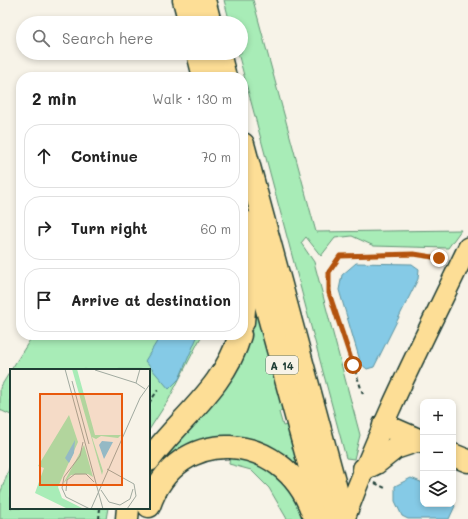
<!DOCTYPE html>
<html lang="en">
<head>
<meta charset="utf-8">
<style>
  body { margin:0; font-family:Mali,sans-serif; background:#f6f6f6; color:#222 }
  .controls { position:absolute; right:12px; bottom:12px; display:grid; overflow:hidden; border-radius:8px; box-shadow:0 2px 6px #0003 }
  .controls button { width:36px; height:36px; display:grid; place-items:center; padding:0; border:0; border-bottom:1px solid #e0e0e0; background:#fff; color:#222; font:20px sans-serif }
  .stop { position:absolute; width:12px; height:12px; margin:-9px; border:3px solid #b45309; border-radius:50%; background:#fff }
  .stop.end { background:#b45309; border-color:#fff; box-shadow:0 1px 4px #0008 }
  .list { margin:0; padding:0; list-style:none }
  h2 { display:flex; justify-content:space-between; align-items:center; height:52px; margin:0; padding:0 16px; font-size:17px }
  h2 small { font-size:13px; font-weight:400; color:#767676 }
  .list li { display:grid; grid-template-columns:26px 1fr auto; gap:12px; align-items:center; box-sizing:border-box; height:64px; margin:0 8px 8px; padding:0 8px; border:1px solid #e0e0e0; border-radius:16px }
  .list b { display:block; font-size:15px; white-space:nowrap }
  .list em { font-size:13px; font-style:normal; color:#767676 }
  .icon { flex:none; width:22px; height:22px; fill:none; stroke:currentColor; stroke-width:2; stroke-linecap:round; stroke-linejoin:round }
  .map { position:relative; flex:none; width:468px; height:519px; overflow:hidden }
  .search { position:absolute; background:#fff; box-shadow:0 2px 6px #0003; left:16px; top:16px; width:232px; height:44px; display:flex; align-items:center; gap:10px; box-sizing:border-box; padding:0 14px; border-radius:22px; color:#767676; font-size:15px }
  .panel { position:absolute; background:#fff; box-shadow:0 2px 6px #0003; left:16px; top:72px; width:232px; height:268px; border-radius:16px }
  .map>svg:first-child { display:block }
  .green { fill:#a8ecb7; stroke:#649476 }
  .water { fill:#85cae6; stroke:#5c929f }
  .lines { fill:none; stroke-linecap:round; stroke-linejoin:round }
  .major-casing { stroke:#1f3d34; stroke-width:22 }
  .highway-casing { stroke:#1f3d34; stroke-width:25 }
  .path { stroke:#1f3d34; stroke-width:2; stroke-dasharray:4 3; stroke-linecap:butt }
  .major { stroke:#fdde96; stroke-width:19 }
  .highway { stroke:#fdde96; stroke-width:22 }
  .route { stroke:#b45309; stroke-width:5 }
  .labels { text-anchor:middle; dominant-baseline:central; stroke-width:3.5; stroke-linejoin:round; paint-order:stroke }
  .shield { fill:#f7f3e8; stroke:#60746a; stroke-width:1 }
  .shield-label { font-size:11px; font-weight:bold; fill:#1f3d34 }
  .inset-road { fill:none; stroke:#a1aaa0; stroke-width:1 }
  .view { fill:#e8590c; fill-opacity:0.15; stroke:#e8590c; stroke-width:2 }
  .inset-edge { fill:none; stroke:#1f3d34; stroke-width:2 }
</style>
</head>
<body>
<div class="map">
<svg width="468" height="519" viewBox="0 0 468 519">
  <rect width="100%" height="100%" fill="#f7f3e8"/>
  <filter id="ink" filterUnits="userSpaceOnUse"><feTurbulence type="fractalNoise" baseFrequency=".025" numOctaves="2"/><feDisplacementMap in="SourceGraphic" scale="8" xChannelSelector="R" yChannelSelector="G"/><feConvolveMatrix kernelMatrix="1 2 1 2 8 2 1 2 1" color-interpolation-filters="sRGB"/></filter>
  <g filter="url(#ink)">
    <g class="green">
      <polygon points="224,0 253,0 316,232 461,230 448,248 374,246 352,236 335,238 321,256 306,237 301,243 314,262 360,435 354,459 346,458 238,53 241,53 241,23 230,23"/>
      <polygon points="252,292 283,410 279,412 283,426 287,425 302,472 230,442 149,491 149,469 202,408"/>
      <polygon points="33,335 202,335 169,399 149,430 149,370 11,370"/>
      <polygon points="11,370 11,415 0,410 0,388"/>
      <polygon points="230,454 276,470 307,519 287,519 269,488 251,470 229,464"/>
      <polygon points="11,463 11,508 108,508 106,519 0,519 0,494"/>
    </g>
    <g class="water">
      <polygon points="356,263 412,264 419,269 418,279 374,367 367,369 361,364 339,290 342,275"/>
      <polygon points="161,335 198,335 179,379 169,389 145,361"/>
      <polygon points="411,478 423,483 423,504 453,503 455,506 449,519 408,519 402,516 395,501 395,486"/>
    </g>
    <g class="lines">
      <g class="major-casing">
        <path id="major" d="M345,519C379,425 425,337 468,247"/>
      </g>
      <g class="highway-casing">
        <g id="highway">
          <polyline points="184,0 190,23"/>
          <polyline points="204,0 210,23"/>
          <polyline points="198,53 204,77"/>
          <polyline points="219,53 225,77"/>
          <polyline points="243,144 344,519"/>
          <polyline points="243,221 324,519"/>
          <polyline points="243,322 246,285 244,262"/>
          <polyline points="384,425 423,442"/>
          <polyline points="453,455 468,461"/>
          <path d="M149,460C180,418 225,387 240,335"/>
          <polyline points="364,469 376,463 395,448 419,440"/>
          <path d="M149,506C177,423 283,430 312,511"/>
          <polyline points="127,519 128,508"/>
        </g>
      </g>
      <g class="path">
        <polyline points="363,394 329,293 329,272 340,256 414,254 445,260"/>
        <polyline points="149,403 158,390"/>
        <polyline points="375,483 387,489"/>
        <polyline points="99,519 100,508"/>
      </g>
      <use href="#major" class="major"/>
      <use href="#highway" class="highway"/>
    </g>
  </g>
  <g class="lines" filter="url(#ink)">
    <polyline class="route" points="353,365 329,293 329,272 340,256 414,254 439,258"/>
  </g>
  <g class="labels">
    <rect class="shield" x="266" y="356" width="32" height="18" rx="3"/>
    <g class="shield-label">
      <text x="282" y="365">A 14</text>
    </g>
  </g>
  <g transform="translate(10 369)">
    <rect width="140" height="140" fill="#f7f3e8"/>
    <path d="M62,0H67L85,66H111L108,69L91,67L86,70L82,68L93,102L92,106ZM59,46L68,73L48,118L52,129L74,140H58L25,124L34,99L28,97ZM74,76L83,108L78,105L61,106L53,115Z" fill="#a8ecb7"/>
    <path d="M65,71L64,84L59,94L55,89ZM92,72L103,73L94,90L89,76Z" fill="#85cae6"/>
    <path class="inset-road" d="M55,0L93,140M85,1L126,14L135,20M62,12L79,75M126,14L130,0M73,73L70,87L54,108L52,119L56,128L80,140M97,100L124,115L126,127L117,140M91,121L99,133L110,136L120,130L123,120M56,122L57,111L65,105H76L84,113M81,140L130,29L140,15"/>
    <path class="view" d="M30,25H112V116H30Z"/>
    <rect width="140" height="140" class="inset-edge"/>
  </g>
</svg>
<div class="controls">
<button>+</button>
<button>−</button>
<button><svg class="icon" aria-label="layers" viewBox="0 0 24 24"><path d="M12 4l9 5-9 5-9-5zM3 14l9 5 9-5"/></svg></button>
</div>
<div class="stop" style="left:353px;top:365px"></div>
<div class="stop end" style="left:439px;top:258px"></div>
<div class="search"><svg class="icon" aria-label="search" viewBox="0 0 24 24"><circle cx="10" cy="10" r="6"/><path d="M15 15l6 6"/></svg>Search here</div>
<section class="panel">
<h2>2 min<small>Walk · 130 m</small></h2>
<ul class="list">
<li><svg class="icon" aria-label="ahead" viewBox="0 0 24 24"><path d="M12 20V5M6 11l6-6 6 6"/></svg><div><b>Continue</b></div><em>70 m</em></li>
<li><svg class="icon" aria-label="right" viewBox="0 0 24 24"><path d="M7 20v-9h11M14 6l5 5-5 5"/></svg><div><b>Turn right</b></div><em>60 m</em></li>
<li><svg class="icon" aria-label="arrive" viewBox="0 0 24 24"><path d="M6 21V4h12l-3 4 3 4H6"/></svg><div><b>Arrive at destination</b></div></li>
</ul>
</section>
</div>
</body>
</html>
